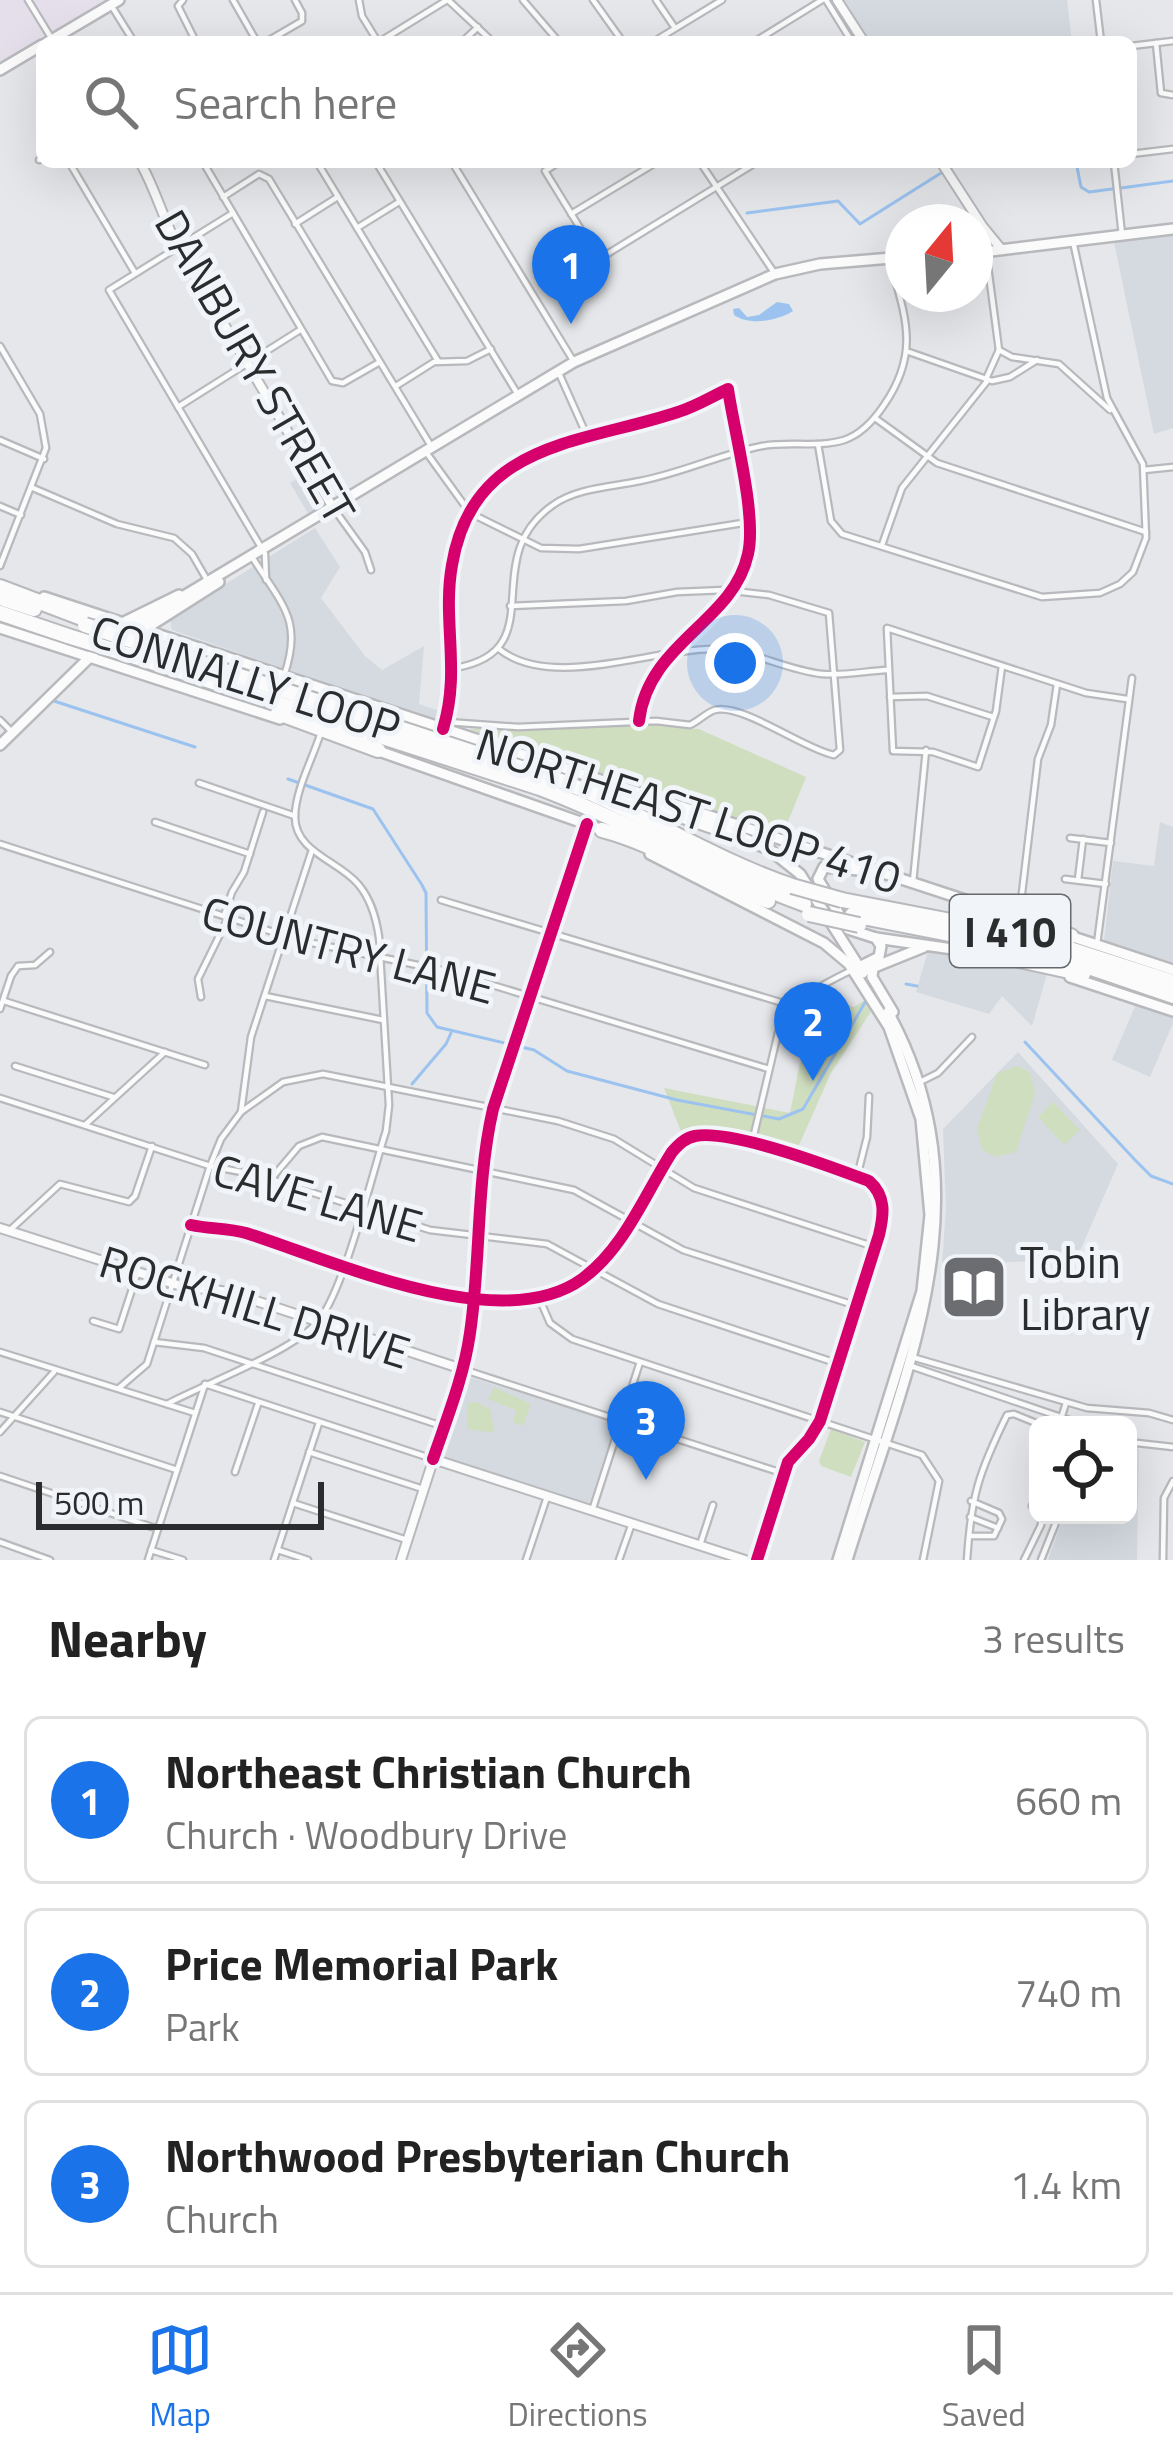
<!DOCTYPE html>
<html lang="en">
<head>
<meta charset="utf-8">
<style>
  body { margin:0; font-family:"Titillium Web",sans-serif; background:#f2f2f2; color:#222 }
  .controls { position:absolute; right:36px; bottom:36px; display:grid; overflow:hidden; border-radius:18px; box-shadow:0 12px 48px #0002 }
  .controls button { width:108px; height:108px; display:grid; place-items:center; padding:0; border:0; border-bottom:3px solid #e0e0e0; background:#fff; color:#222; font:60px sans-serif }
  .compass { position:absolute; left:885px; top:204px; width:108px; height:108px; border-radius:50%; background:#fff; box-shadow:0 12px 48px #0002; rotate:18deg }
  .scale { position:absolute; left:36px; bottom:30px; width:288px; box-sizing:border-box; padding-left:12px; border:6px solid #2b2c2e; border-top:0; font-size:33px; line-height:42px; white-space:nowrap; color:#2b2c2e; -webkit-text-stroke:9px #f1f4f9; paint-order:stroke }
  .you { position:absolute; left:735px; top:663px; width:42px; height:42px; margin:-30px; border:9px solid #fff; border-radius:50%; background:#1a73e8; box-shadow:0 0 0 18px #1a73e833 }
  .badge { display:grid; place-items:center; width:78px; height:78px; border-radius:50%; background:#1a73e8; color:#fff; font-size:39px; font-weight:700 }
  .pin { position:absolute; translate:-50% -99px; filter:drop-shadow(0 3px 6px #0008) }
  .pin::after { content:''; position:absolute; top:63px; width:42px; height:36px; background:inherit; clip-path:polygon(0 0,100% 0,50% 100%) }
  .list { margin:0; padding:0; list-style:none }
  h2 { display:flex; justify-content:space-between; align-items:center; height:156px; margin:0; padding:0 48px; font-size:51px }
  h2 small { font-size:39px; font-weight:400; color:#767676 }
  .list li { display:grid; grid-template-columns:78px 1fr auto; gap:36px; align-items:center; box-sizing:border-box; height:168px; margin:0 24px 24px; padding:0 24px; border:3px solid #e0e0e0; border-radius:18px }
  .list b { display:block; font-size:45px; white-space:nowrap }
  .list p { margin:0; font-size:39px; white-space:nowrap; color:#767676 }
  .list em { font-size:39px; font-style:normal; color:#767676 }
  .icon { flex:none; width:66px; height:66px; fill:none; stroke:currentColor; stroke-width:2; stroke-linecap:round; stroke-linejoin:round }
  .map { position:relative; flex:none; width:1173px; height:1560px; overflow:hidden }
  .search { position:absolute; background:#fff; box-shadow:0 12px 48px #0002; left:36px; right:36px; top:36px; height:132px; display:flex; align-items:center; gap:30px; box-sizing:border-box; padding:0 42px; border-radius:18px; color:#767676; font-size:45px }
  .sheet { height:732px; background:#fff }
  nav { display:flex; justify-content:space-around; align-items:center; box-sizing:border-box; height:168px; border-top:3px solid #e0e0e0; background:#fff; font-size:33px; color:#767676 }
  nav a { display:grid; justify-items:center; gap:6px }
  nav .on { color:#1a73e8 }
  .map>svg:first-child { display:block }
  .built { fill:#d5dae1 }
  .industrial { fill:#e4dfeb }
  .green { fill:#d0dec0 }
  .water { fill:#9cc3f0 }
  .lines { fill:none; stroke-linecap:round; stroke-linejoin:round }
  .stream { stroke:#9cc3f0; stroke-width:3 }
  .minor-casing { stroke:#b8b9bc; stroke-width:9 }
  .tertiary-casing { stroke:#b8b9bc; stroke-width:12 }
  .secondary-casing { stroke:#b8b9bc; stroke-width:14 }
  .motorway-casing { stroke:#b8b9bc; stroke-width:18 }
  .minor { stroke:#fbfbfc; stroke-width:4.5 }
  .tertiary { stroke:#fbfbfc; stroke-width:8 }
  .secondary { stroke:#fbfbfc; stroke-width:9 }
  .motorway { stroke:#fbfbfc; stroke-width:14 }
  .motorway-bridge-casing { stroke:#b8b9bc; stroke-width:18; stroke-linecap:butt }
  .motorway-bridge { stroke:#fbfbfc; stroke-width:14 }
  .cycleway-casing { stroke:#f1f4f9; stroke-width:20 }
  .cycleway { stroke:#d6006c; stroke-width:12 }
  .labels { text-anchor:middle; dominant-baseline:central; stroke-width:10; stroke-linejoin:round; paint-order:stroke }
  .shield { fill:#f1f4f9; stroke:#66686b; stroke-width:3 }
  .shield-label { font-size:42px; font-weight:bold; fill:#2b2c2e }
  .street-label { font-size:45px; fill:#2b2c2e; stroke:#f1f4f9 }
  .poi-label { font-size:45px; fill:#2b2c2e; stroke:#f1f4f9; text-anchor:start }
</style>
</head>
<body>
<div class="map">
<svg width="1173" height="1560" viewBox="0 0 1173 1560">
  <rect width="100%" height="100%" fill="#e5e7ea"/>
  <g class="built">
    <polygon points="843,0 1067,0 1072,42 870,42"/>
    <polygon points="1173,235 1173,428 1154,434 1114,242"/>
    <polygon points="306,473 325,505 309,515 290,483"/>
    <polygon points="315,528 340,567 321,598 365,656 382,670 424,646 419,704 443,712 440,722 172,630 170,619"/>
    <polygon points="1160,822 1173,827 1173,963 1104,941 1113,861 1154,866"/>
    <polygon points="941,950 1005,961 1047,974 1032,1026 1002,996 989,1014 916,992 928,951"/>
    <polygon points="1137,1002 1173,1013 1173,1023 1150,1077 1112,1060"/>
    <polygon points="1018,1052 1118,1164 1076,1260 942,1264 946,1209 943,1129"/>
    <polygon points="466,1376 616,1423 589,1504 440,1455"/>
    <polygon points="1128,1445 1139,1449 1137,1560 1048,1560 1064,1515 1128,1515"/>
  </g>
  <polygon class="industrial" points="0,0 106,0 0,62"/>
  <g class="green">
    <polygon points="652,725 699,729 806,777 783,834 469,729"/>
    <path d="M865,1000L872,1010L831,1073L796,1152C763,1141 716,1123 682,1134L664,1088L790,1113C802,1060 797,1039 842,1003L854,1007Z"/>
    <polygon points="1017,1066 1030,1072 1035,1093 1016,1152 995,1157 982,1150 977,1129 997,1073"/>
    <polygon points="1053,1102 1080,1130 1064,1145 1038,1117"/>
    <polygon points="494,1387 531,1404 523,1426 513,1422 516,1410 488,1399"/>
    <polygon points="477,1402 491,1410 494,1433 467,1429 467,1403"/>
    <polygon points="831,1429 865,1442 851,1477 821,1466 819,1461"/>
  </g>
  <path class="water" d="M777,302L789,304L793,311C777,321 750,326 734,315L733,309L739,308L747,317L759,315Z"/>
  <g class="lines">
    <g class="stream">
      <polyline points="1076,162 1081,187 1089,192 1112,189"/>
      <polyline points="951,167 969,162"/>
      <polyline points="1121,188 1173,181"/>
      <polyline points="747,213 838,201 860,224 941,173"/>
      <polyline points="54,701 195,747"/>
      <polyline points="288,779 373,809 422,885 426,893 427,1013 437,1027 534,1050 567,1071 677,1100 779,1119 803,1109 867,999"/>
      <polyline points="906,984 917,986"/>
      <polyline points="1025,1042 1136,1161 1151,1176 1173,1184"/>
      <polyline points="412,1084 446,1044 451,1033"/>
    </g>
    <g class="minor-casing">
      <g id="minor">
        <polyline points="28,0 50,36"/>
        <polyline points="183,0 178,6 196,42"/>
        <polyline points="233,0 257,42"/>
        <polyline points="359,0 362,16 378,42"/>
        <polyline points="448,0 493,42"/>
        <polyline points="523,0 559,42"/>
        <polyline points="593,0 623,42"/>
        <polyline points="656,0 675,28"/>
        <polyline points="826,0 852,42"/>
        <polyline points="1096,0 1101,42"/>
        <polyline points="111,5 134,42"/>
        <polyline points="266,42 302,21 302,13 295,0"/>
        <polyline points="379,42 447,0"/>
        <polyline points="462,42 478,27"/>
        <polyline points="653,42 722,0"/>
        <polyline points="754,42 822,0"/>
        <polyline points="1156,43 1161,93 1173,95"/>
        <polyline points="1131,46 1173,41"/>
        <polyline points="1131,154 1173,149"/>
        <polyline points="39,160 42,159"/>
        <polyline points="69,162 135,273"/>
        <polyline points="203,162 332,381 343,383 378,363"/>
        <polyline points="317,162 438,361"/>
        <polyline points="376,162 517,393"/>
        <polyline points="452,162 574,362"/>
        <polyline points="559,162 545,171 599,259 757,162"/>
        <polyline points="700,162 773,271"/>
        <polyline points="1114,162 1122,235"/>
        <polyline points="223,197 259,174 269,179 431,446"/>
        <polyline points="233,213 109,290 265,554 266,580"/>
        <polyline points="571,214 657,162"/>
        <polyline points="295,224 336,198"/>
        <polyline points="357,228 399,202"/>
        <polyline points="986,252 999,350 986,379"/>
        <polyline points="0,346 40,414 46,448 0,566"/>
        <polyline points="999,350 1012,357 1059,364 1110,410"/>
        <polyline points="909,352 992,381 1010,377 1037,360"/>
        <polyline points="558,371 587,436"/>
        <polyline points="396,386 434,362 467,361 491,349"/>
        <polyline points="178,407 300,330"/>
        <polyline points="875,418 937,463 1146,532"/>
        <polyline points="0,440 44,459"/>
        <polyline points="818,444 831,521 842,534 1042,597 1100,593 1120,584 1133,572 1146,538 1143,464 1107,398 1073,241"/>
        <polyline points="426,452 470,513 541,548 579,549 749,522"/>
        <polyline points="1144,470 1173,467"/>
        <polyline points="33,488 117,524 174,538 192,554 207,580"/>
        <polyline points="0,506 21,515"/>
        <polyline points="334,509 365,552 371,570"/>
        <polyline points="882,545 902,488 988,380"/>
        <path d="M254,560C283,606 303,621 284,676"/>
        <path d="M499,649C551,691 653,648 715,649C753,650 785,670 822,674C843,676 866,671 887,670"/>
        <polyline points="1002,666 996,711 978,767 933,752 893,751 887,628 1080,691 1086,693 1127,699"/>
        <path d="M455,668C555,651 475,559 553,505C576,488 612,487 640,481C682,473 721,454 762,446C789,441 818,448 844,440C862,434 874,420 884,405C921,351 905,316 889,258"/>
        <polyline points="890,697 927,696 993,717"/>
        <polyline points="0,720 13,733"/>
        <path d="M447,722L518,727L656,721L690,725C699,721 707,712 715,710C742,703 804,749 834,755L840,750L829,613L769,595L725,590L677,592L626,601L510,606"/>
        <path d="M443,729C461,671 442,621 452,565C473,440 583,444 678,412C695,407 711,397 728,389C734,431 757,515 748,554C733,623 648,642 639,721"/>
        <polyline points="199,783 295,816"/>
        <polyline points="155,822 250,854"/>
        <polyline points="1070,838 1111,843"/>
        <polyline points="0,844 298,940 446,971 769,1069"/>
        <polyline points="1065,879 1106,884"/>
        <polyline points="1078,880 1083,839"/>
        <polyline points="913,882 926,750"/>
        <polyline points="441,900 793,1006"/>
        <polyline points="224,916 232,892 244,872 263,812"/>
        <polyline points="1019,918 1038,759 1051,725 1057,684"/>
        <polyline points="1097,944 1132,678"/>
        <polyline points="11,976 18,966 35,965 50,952"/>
        <polyline points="265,996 383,1020"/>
        <polyline points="201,997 198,979 227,920"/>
        <polyline points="4,1001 205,1065"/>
        <polyline points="0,1009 11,976"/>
        <polyline points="15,1066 113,1097"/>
        <polyline points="922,1081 938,1073 972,1037"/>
        <polyline points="0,1098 210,1166 257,1175 430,1230 547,1244 658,1304 836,1363"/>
        <polyline points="241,1112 283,1082 323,1074 558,1121 614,1139 694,1188 875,1247"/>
        <polyline points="85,1125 165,1052"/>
        <path d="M752,1143L778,1033C793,998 821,985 854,969"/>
        <polyline points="857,1177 867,1137 869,1096"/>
        <polyline points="271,1179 299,1146 322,1137 574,1190 683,1250 854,1305"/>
        <path d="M191,1225C209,1229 228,1228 246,1233C332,1260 500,1338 582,1279C624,1249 645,1194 672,1152C679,1144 685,1138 695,1136C732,1129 832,1167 869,1181C886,1196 884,1214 879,1235L820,1421L809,1439L788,1462L757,1560"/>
        <polyline points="9,1231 60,1184 129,1202 135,1196 152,1146"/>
        <polyline points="540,1300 550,1323 572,1339 922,1455 939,1481 923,1560"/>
        <polyline points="93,1321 119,1329 138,1271"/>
        <polyline points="154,1342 204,1348 442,1426"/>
        <polyline points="0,1352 195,1413"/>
        <polyline points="912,1357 1087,1408 1149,1413 1173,1420"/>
        <polyline points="908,1365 1084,1425"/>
        <polyline points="462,1369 782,1473"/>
        <polyline points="205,1384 433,1459"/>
        <polyline points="119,1388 147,1364 210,1166 221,1139 241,1112 251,1037 312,850"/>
        <path d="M167,1404C207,1383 286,1354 316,1324C343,1296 372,1174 386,1131L389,1105L379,937C376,917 371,899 358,884C339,861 295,852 295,817C295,791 312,760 320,735"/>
        <polyline points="0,1412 177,1470"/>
        <polyline points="1059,1425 1066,1403"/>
        <polyline points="0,1432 54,1372"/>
        <polyline points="1128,1442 1173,1447"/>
        <polyline points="309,1452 423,1489"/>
        <polyline points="235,1472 258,1404"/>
        <polyline points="0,1476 158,1529"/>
        <polyline points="1038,1493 1032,1506 1038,1509"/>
        <polyline points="293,1503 407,1540"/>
        <polyline points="592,1511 640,1362"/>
        <polyline points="970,1517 998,1528"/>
        <polyline points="971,1536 994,1536 1002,1519 999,1513 971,1501"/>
        <polyline points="0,1542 50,1560"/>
        <polyline points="700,1545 713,1505"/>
        <polyline points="151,1550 183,1560"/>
        <polyline points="278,1550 308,1560"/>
        <polyline points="148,1560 205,1384"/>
        <polyline points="274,1560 319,1423"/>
        <polyline points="526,1560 547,1497"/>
        <polyline points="619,1560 631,1526"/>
        <path d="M967,1560C971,1496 979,1472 1007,1415L1014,1414L1041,1425"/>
        <polyline points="1024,1560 1041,1525 1042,1515"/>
        <polyline points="1041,1560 1059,1515"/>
        <polyline points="1163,1560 1164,1498 1173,1481"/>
      </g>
    </g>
    <g class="tertiary-casing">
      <g id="tertiary">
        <polyline points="837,0 864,42"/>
        <path d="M140,162C156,190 163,219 178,247L332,506"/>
        <polyline points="941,162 983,227 986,252"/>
        <polyline points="984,228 1002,250"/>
        <polyline points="0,1228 181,1286 229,1292 462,1369"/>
        <polyline points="433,1459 745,1560"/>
        <polyline points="401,1560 466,1358 484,1156 493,1109 587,824"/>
      </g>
    </g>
    <g class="secondary-casing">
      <g id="secondary">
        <polyline points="48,42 119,0"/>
        <polyline points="0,70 42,45"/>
        <polyline points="975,253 1173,229"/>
        <polyline points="44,597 1026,920"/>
        <polyline points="124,622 179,595"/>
        <polyline points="132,627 574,362 775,274 820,264 903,257"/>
        <polyline points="0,628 280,719"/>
        <polyline points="142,631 219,582"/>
        <polyline points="0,745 93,654"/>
        <polyline points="376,750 603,830"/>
        <polyline points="719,827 770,850 800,874 863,973"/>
        <polyline points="650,854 824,943 849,964 889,1027 921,1119 930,1215 922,1291 838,1560"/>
        <polyline points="859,870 824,867 818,879 848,929 876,938 1008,957"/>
        <polyline points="1070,936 1173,970"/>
        <polyline points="859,967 879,957 881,946 876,938"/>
        <polyline points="873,968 872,977 893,1012"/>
        <polyline points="867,970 924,947"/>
        <polyline points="1070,977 1173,1011"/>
        <path d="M847,1560C903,1376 991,1199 888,1012"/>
      </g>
    </g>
    <g class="motorway-casing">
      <g id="motorway">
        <polyline points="0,587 87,620"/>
        <polyline points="0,598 34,609"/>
        <polyline points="0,613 68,636"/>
        <path d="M163,651L561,781C640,811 712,859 792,886"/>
        <path d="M145,660L540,788C630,822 713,871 804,904"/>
        <polyline points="278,713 378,750"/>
        <polyline points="593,785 724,830"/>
        <path d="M602,830C660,845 710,881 768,901"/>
        <polyline points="842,900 1029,936 1173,982"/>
        <polyline points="852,915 1047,953 1173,996"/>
        <polyline points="976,915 1071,936"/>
        <polyline points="1006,957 1083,974"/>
      </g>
    </g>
    <use href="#minor" class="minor"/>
    <use href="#tertiary" class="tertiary"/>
    <use href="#secondary" class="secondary"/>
    <use href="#motorway" class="motorway"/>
    <g class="motorway-bridge-casing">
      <g id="motorway-bridge">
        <polyline points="85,625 163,651"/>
        <polyline points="68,636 145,660"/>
        <polyline points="792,886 842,900"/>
        <polyline points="809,914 859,925"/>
      </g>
    </g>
    <use href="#motorway-bridge" class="motorway-bridge"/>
    <g class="cycleway-casing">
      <g id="cycleway">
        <path d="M443,729C461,671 442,621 452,565C473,440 583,444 678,412C695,407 711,397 728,389C734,431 757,515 748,554C733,623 648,642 639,721"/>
        <path d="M191,1225C209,1229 228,1228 246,1233C332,1260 500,1338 582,1279C624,1249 645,1194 672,1152C679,1144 685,1138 695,1136C732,1129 832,1167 869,1181C886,1196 884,1214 879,1235L820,1421L809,1439L788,1462L757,1560"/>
        <path d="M433,1459C447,1418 464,1376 470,1333C481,1259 476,1183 493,1109L587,824"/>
      </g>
    </g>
    <use href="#cycleway" class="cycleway"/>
  </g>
  <defs>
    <g id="library-square" transform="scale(3.45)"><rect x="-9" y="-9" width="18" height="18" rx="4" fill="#6c6d70" stroke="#f1f4f9"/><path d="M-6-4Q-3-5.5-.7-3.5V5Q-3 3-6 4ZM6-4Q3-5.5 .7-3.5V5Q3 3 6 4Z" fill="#fff"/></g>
  </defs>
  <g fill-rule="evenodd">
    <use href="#library-square" x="974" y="1287"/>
  </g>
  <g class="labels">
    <rect class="shield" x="950" y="895" width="120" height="72" rx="9"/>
    <g class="shield-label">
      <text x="1010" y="931">I 410</text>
    </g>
    <g class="street-label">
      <text transform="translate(256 366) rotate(60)">DANBURY STREET</text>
      <text transform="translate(246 678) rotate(18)">CONNALLY LOOP</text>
      <text transform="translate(689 810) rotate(18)">NORTHEAST LOOP 410</text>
      <text transform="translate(349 949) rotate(15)">COUNTRY LANE</text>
      <text transform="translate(318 1197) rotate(16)">CAVE LANE</text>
      <text transform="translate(255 1306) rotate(17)">ROCKHILL DRIVE</text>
    </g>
    <g class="poi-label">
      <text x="1020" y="1261">Tobin<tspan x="1020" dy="52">Library</tspan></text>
    </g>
  </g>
</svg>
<div class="controls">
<button><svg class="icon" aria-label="locate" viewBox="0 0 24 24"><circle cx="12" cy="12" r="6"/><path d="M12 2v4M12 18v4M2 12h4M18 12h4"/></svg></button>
</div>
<svg class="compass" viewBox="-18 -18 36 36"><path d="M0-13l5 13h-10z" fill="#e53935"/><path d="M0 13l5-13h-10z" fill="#767676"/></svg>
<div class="scale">500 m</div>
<div class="you"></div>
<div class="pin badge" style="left:571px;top:324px">1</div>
<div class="pin badge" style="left:813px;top:1081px">2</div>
<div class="pin badge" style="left:646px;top:1480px">3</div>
<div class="search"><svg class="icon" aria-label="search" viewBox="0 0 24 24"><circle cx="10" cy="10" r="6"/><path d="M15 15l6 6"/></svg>Search here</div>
</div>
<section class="sheet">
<h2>Nearby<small>3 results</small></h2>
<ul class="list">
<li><span class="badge">1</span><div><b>Northeast Christian Church</b><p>Church · Woodbury Drive</p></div><em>660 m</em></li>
<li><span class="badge">2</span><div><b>Price Memorial Park</b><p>Park</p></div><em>740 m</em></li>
<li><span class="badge">3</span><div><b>Northwood Presbyterian Church</b><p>Church</p></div><em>1.4 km</em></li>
</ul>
</section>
<nav>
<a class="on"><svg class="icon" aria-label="map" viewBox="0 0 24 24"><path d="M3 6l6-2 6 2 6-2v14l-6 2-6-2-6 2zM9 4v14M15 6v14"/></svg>Map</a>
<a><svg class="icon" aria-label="directions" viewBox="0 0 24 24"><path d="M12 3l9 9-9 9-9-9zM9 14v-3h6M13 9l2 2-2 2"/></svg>Directions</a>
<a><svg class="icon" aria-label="saved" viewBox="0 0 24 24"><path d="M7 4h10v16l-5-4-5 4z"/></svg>Saved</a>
</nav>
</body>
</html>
